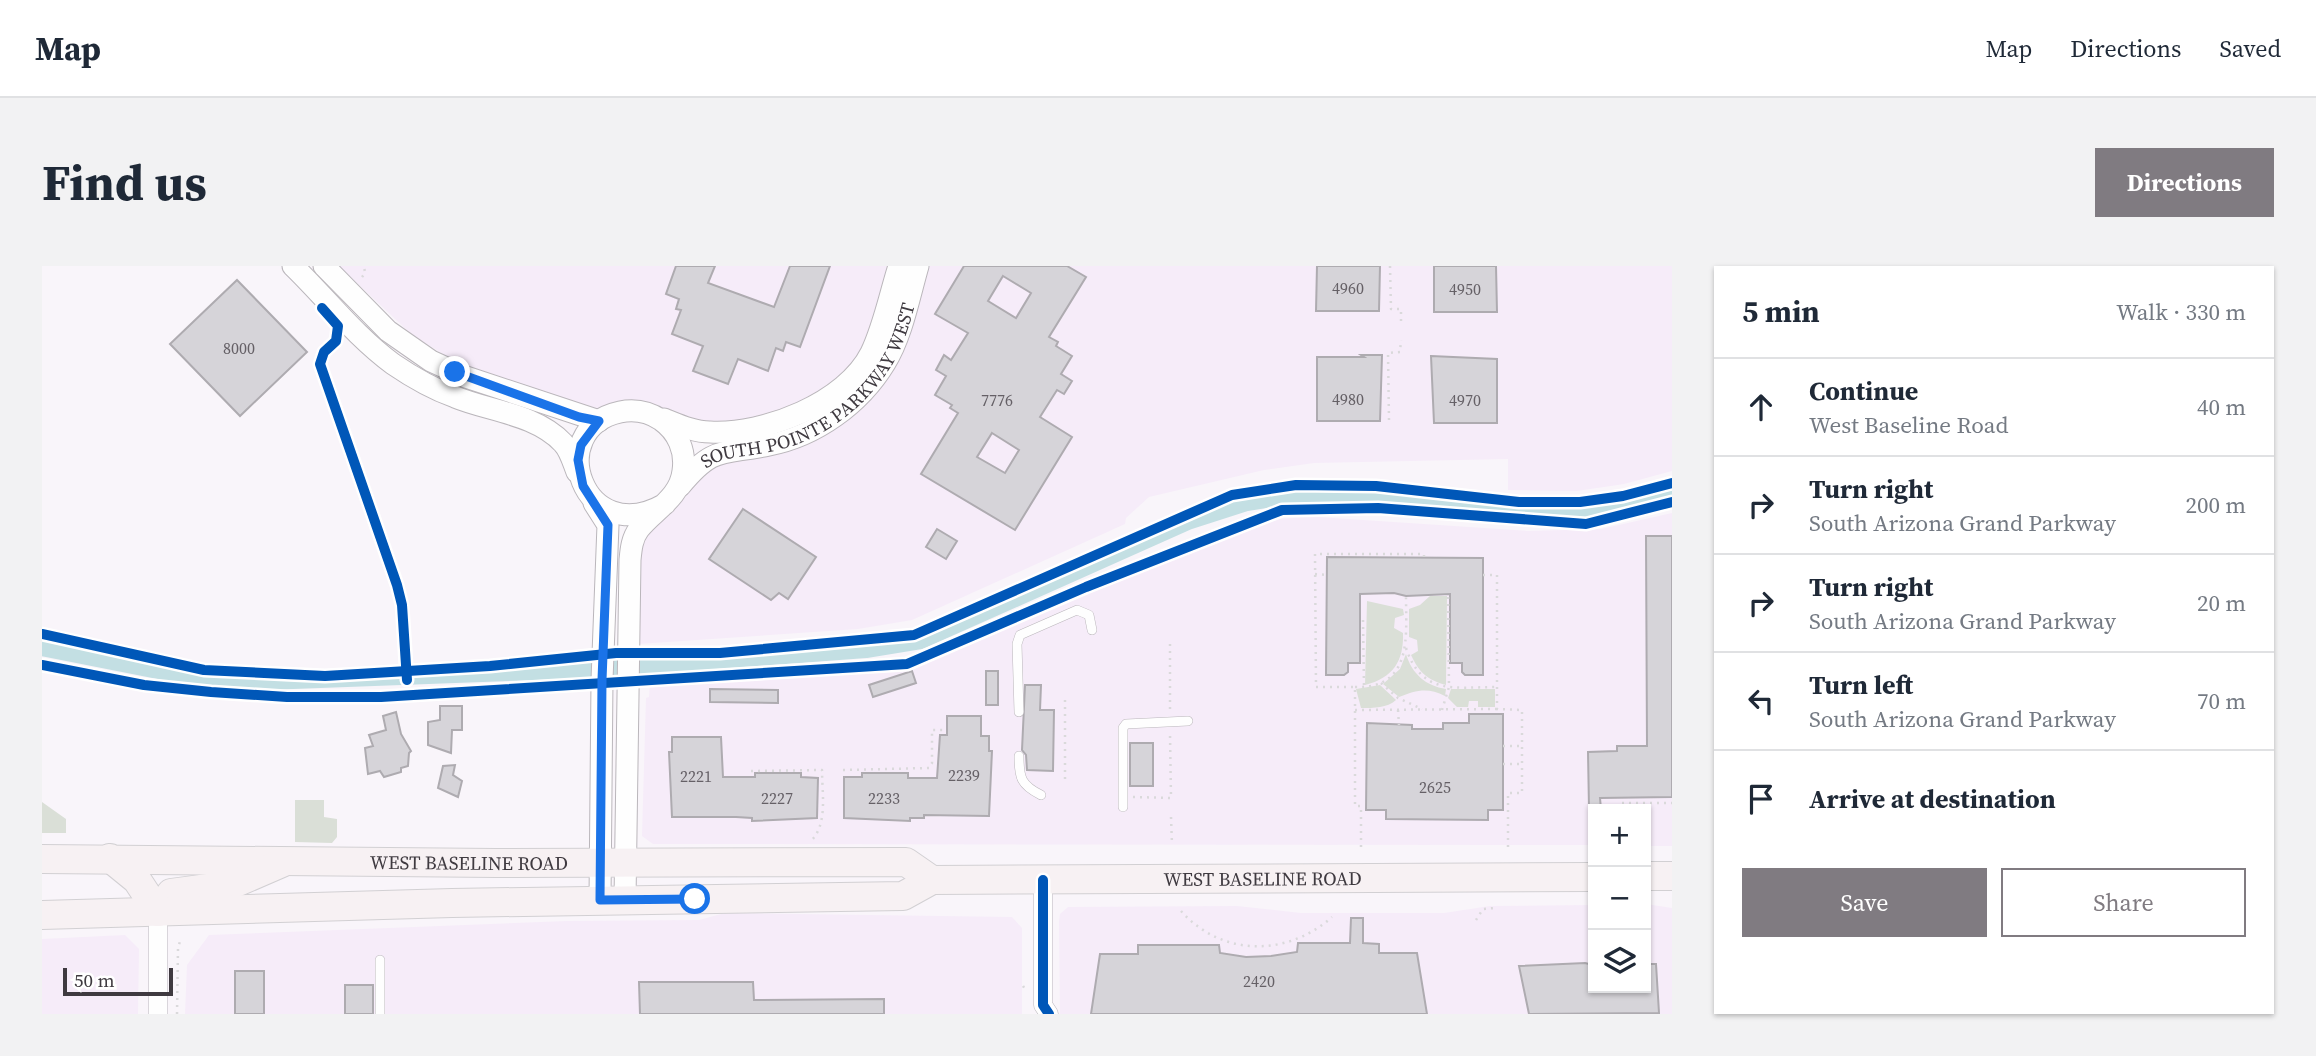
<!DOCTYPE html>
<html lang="en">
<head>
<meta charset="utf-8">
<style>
  body { margin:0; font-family:"Source Serif 4",serif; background:#f2f2f3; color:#1f2937 }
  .controls { position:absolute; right:21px; bottom:21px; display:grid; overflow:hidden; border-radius:0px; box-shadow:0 2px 5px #0004 }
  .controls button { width:63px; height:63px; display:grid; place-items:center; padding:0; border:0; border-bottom:2px solid #e0e1e3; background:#fff; color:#1f2937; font:35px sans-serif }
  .scale { position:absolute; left:21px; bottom:18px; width:110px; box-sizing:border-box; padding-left:7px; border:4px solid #3f3a40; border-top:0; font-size:19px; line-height:24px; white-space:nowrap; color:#3f3a40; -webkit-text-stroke:5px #fff; paint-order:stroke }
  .stop { position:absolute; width:21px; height:21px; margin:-16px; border:5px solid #1a73e8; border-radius:50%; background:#fff }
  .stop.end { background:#1a73e8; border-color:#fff; box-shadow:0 2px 7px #0008 }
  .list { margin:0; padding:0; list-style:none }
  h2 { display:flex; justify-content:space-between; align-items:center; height:91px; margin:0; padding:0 28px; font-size:30px }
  h2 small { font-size:23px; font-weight:400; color:#747a83 }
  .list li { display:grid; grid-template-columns:46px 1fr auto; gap:21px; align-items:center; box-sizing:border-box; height:98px; padding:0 28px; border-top:2px solid #e0e1e3 }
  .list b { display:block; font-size:26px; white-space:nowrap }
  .list p { margin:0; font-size:23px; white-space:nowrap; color:#747a83 }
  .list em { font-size:23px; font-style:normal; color:#747a83 }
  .actions { display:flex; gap:14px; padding:21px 28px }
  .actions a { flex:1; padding:16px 0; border:2px solid #807b81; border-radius:0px; text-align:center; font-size:24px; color:#807b81 }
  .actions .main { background:#807b81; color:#fff }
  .icon { flex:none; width:38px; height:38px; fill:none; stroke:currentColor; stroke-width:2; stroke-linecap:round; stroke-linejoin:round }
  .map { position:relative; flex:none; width:1630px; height:748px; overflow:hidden; border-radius:0px }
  header { display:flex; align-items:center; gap:42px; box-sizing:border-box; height:98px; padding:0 35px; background:#fff; border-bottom:2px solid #e0e1e3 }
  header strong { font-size:33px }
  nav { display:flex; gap:38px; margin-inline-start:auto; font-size:24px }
  .intro { display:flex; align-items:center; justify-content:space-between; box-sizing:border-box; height:168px; padding:0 42px }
  h1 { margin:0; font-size:49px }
  .button { padding:18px 32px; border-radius:0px; background:#807b81; color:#fff; font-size:24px; font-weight:700 }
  main { display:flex; gap:42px; padding:0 42px }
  aside { flex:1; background:#fff; border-radius:0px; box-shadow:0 2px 5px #0004 }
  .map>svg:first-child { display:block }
  .built { fill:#f6ecf9 }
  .green { fill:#dadfd7 }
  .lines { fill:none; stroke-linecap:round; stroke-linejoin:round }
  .canal { stroke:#c3dfe3; stroke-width:16 }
  .building { fill:#d6d4d9; stroke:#aeabb0; stroke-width:2; fill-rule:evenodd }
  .service-casing { stroke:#bab6bb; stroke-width:10 }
  .minor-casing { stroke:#bab6bb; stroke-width:19 }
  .tertiary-casing { stroke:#bab6bb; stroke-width:23 }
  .primary-casing { stroke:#d2d0d3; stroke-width:30 }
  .path { stroke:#dad9db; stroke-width:2.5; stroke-dasharray:2 5; stroke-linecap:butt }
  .service { stroke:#fefefe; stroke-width:9 }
  .minor { stroke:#fefefe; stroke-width:18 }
  .tertiary { stroke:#fefefe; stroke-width:21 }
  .primary { stroke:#f7f1f3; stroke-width:28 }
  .cycleway-casing { stroke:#fff; stroke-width:15 }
  .cycleway { stroke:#0057b8; stroke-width:10 }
  .route { stroke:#1a73e8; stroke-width:9 }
  .labels { text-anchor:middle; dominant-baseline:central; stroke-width:5; stroke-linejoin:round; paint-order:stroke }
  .number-label { font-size:16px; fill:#656066 }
  .street-label { font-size:19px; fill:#3f3a40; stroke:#fff }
</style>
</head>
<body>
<header>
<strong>Map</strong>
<nav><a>Map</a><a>Directions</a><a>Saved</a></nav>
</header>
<div class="intro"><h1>Find us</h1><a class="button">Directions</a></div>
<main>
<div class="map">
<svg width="1630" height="748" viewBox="0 0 1630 748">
  <rect width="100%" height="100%" fill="#f9f5fa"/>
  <g class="built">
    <polygon points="297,0 852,0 824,84 780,131 721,151 668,158 575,137 556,142 542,141 420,100 369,68"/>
    <polygon points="880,0 1630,0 1630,205 1582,218 1535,225 1466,224 1466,193 1272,197 1222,204 1107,231 1084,252 1083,258 870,354 816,363 596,378 597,279 603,267 635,241 656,205 778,166"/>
    <polygon points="1630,247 1630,580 1604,580 1604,543 1551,543 1551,579 611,578 600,570 604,432 607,431 608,417 865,398 959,358 960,364 1176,271 1227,253 1276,251 1486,265 1559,263"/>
    <polygon points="1604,638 1630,642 1630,748 1018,748 1017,655 1018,648 1026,641 1195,640 1259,647 1402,647 1448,640 1551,639 1551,722 1604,722"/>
    <polygon points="683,647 970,651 980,662 980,748 143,748 145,699 167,669 525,655 657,654"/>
    <polygon points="83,669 97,683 96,748 0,748 0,673"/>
  </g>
  <g class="green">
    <path d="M1388,330H1405L1404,419C1385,414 1377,406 1369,389L1376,385L1375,374L1367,371V343L1378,339Z"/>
    <path d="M1325,335L1361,343L1362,349L1353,352L1352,362L1361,367C1362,395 1351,412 1323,419Z"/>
    <path d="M1364,388C1370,408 1384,420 1404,423L1403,430C1386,421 1374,424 1357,431L1341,418L1358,403Z"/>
    <path d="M1338,419L1354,434C1345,442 1332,442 1319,442L1314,423Z"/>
    <polygon points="1409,423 1453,423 1453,441 1436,441 1436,435 1427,435 1426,441 1415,441 1406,432"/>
    <polygon points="253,534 282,534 282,551 295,553 295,571 290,577 253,576"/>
    <polygon points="0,536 24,553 24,567 0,567"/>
  </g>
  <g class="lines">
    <polyline class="canal" points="0,382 146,411 224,416 551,404 824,384 879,375 1146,256 1205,237 1256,229 1311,228 1480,245 1552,244 1630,225"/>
  </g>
  <g class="building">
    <polygon points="634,0 673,0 666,17 732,41 748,0 788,0 758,81 744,76 741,85 734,82 726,105 696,93 686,118 651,105 661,80 630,68 639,44 634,43 637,33 624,28"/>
    <path d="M922,0H1025L1044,11L1007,71L1016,76L1014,80L1030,90L1019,108L1030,115L1022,128L1015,124L998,151L1030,171L973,264L879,208L916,147L908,142L910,139L893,129L904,110L894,104L902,89L909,94L926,67L893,48ZM961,10L989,27L974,52L946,35ZM950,167L977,184L963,207L935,191Z"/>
    <polygon points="1275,0 1338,0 1337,45 1274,45"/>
    <polygon points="1392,0 1454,0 1455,46 1392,46"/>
    <polygon points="195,14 265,86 198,150 128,78"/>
    <polygon points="1319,89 1340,89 1338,155 1275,155 1275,91 1322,91"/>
    <polygon points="1389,90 1455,93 1455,157 1392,157"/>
    <polygon points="701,243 774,291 746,333 737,327 729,334 667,293"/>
    <polygon points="895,263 915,275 904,293 884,281"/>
    <polygon points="1604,270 1630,270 1630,531 1558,532 1559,543 1547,543 1546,486 1575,485 1575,480 1605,480"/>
    <polygon points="1285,291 1441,292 1441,409 1423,409 1420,406 1420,397 1408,397 1408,328 1364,330 1352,327 1318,328 1318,397 1306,397 1306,406 1302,409 1284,409"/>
    <polygon points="870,405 874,417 831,431 827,419"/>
    <rect x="944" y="405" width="12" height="34"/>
    <polygon points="983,419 999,419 998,444 1012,444 1011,505 985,504 984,489 980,484"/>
    <polygon points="668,423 736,424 736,437 668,436"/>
    <polygon points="398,440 420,440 420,464 410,464 409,487 386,479 386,456 398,454"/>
    <polygon points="354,446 359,468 369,485 367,487 366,500 359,502 359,506 342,511 338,505 326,508 323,482 331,480 327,469 344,464 341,450"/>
    <polygon points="1427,448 1461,448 1461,544 1446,544 1446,554 1344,553 1344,544 1324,544 1325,457 1370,459 1370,463 1401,463 1401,457 1427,457"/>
    <polygon points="905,450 939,450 939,470 947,470 947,485 950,485 947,550 882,549 882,552 868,552 868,555 802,552 802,511 820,511 820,507 866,507 866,512 895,512 898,469 905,469"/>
    <polygon points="630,471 679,471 681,511 713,511 713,507 759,507 759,511 776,512 775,552 710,555 710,552 694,551 630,551 627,486 630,486"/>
    <rect x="1088" y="477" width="23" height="43"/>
    <polygon points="413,499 411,509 420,515 416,531 396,522 401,500"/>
    <polygon points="1309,652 1321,652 1321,677 1337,678 1337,687 1375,687 1385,748 1049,748 1058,688 1096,688 1096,679 1177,679 1178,687 1204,691 1229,690 1255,686 1256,677 1308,677"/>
    <polygon points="1543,697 1551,699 1551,722 1604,722 1604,698 1614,698 1617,747 1487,748 1477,700"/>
    <rect x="193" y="705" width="29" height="43"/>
    <polygon points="597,716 711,716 712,734 842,733 842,748 598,748"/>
    <rect x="303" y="719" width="28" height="29"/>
  </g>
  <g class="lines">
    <g class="service-casing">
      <g id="service">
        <polyline points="977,446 975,378 978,369 1035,344 1047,349 1050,364"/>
        <path d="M977,490C977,512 979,519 999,529"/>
        <polyline points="1081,541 1081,462 1084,458 1146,455"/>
        <polyline points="338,694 338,748"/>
      </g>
    </g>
    <g class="minor-casing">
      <g id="minor">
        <polyline points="1001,614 1001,739 1007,748"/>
        <polyline points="116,748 116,646"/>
      </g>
    </g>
    <g class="tertiary-casing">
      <g id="tertiary">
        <path d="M251,0C284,32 313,70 351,98C370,111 391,123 413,131C447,145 494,148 521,177C528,184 531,196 535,206"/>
        <polyline points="282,0 346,65 389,95 424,111 557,155"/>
        <path d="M622,153C637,159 652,166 668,166C722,169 804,137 829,87C842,60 848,28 857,0"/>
        <path id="s1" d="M638,220C672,179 679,189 727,179C774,170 818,138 843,97C860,70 867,31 876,0"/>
        <polyline points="552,237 566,259 560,414 558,634"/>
        <path d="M583,634L588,294C589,283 590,272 597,263C612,244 638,232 641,205C644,185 636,166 619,154C607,146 593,143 578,146C500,163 541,285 623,238"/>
      </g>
    </g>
    <g class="primary-casing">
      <g id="primary">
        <polyline points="68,592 95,614 116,646"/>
        <path id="s2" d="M0,593L454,597L864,596L890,614"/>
        <polyline points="1604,610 1630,610"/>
        <polyline points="116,646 129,627 189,619 240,597"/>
        <path id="s3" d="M0,649L410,637L861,630L890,614L1551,611"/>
      </g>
    </g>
    <g class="path">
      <polyline points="1348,0 1349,43 1359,43 1359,57"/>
      <polyline points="320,11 323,7 322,0"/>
      <polyline points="1347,154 1346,87 1358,86 1359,74"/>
      <polyline points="1273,308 1285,309"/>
      <polyline points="1441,309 1455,309 1455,443 1480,444 1480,527 1466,527 1466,581"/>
      <polyline points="1321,354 1322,422"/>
      <path d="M1364,382C1380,430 1413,421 1455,421"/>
      <polyline points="365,409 366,429"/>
      <polyline points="1339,417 1356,432 1380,443"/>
      <path d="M1313,421C1371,423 1364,370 1364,330"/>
      <polyline points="1023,434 1023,514"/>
      <polyline points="1128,443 1128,373"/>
      <polyline points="1313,444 1455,443"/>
      <polyline points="1356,444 1357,459"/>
      <polyline points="1400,444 1407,421 1406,326"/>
      <polyline points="1461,480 1480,480"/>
      <polyline points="1461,498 1480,498"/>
      <polyline points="801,504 887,502 890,497 890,464 903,464"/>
      <path d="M709,505L780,504C780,527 786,558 769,575"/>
      <polyline points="1091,531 1129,532 1128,468"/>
      <polyline points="1580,537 1630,537"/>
      <polyline points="1129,551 1130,578"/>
      <polyline points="1319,581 1319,540 1313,540 1313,421 1274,421 1273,288 1382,288 1382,291"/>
      <path d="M1139,645C1180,691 1245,691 1290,651"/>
      <polyline points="1434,654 1441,643 1453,642"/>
      <polyline points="981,720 983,723"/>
      <polyline points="135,748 136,682 139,672"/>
    </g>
    <use href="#service" class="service"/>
    <use href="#minor" class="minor"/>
    <use href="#tertiary" class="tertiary"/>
    <use href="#primary" class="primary"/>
    <g class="cycleway-casing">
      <g id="cycleway">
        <polyline points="280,42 296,60 294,75 282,86 278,98 355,319 360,339 365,414"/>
        <polyline points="0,368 162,404 283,410 448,400 574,387 678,387 872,369 1190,229 1254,219 1334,220 1477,236 1538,236 1581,230 1630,217"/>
        <polyline points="0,399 102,419 169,426 245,431 339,431 865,398 1044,321 1240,244 1336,242 1544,258 1630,236"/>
        <polyline points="1001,614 1001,739 1007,748"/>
      </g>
    </g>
    <use href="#cycleway" class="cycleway"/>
  </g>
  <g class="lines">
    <polyline class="route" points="413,106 537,151 557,155 539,179 536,194 541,220 566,259 560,414 558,634 653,633"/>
  </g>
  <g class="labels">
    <g class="number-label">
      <text x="1306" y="22">4960</text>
      <text x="1423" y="23">4950</text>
      <text x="197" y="82">8000</text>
      <text x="1306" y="133">4980</text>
      <text x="955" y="134">7776</text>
      <text x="1423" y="134">4970</text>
      <text x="922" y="509">2239</text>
      <text x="654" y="510">2221</text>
      <text x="1393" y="521">2625</text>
      <text x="735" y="532">2227</text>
      <text x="842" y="532">2233</text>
      <text x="1217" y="715">2420</text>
    </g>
    <g class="street-label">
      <text stroke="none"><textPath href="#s1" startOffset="172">SOUTH POINTE PARKWAY WEST</textPath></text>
      <text stroke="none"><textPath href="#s2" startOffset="427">WEST BASELINE ROAD</textPath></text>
      <text stroke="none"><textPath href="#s3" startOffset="1225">WEST BASELINE ROAD</textPath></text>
    </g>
  </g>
</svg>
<div class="controls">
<button>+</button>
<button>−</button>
<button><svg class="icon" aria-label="layers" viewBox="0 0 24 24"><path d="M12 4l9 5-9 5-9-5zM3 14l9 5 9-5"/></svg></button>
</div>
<div class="scale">50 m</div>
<div class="stop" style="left:653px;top:633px"></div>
<div class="stop end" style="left:413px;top:106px"></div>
</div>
<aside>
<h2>5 min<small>Walk · 330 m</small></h2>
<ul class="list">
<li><svg class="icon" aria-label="ahead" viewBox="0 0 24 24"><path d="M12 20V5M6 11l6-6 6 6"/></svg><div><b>Continue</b><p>West Baseline Road</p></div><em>40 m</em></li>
<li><svg class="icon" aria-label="right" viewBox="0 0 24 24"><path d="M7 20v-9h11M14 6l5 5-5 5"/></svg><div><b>Turn right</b><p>South Arizona Grand Parkway</p></div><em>200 m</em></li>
<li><svg class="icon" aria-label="right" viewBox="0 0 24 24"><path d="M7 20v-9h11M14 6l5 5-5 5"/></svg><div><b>Turn right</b><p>South Arizona Grand Parkway</p></div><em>20 m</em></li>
<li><svg class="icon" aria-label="left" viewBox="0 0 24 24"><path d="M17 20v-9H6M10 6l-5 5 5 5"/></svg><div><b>Turn left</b><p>South Arizona Grand Parkway</p></div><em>70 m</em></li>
<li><svg class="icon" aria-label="arrive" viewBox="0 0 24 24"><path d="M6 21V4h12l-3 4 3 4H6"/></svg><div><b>Arrive at destination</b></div></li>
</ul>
<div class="actions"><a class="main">Save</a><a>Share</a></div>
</aside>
</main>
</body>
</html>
